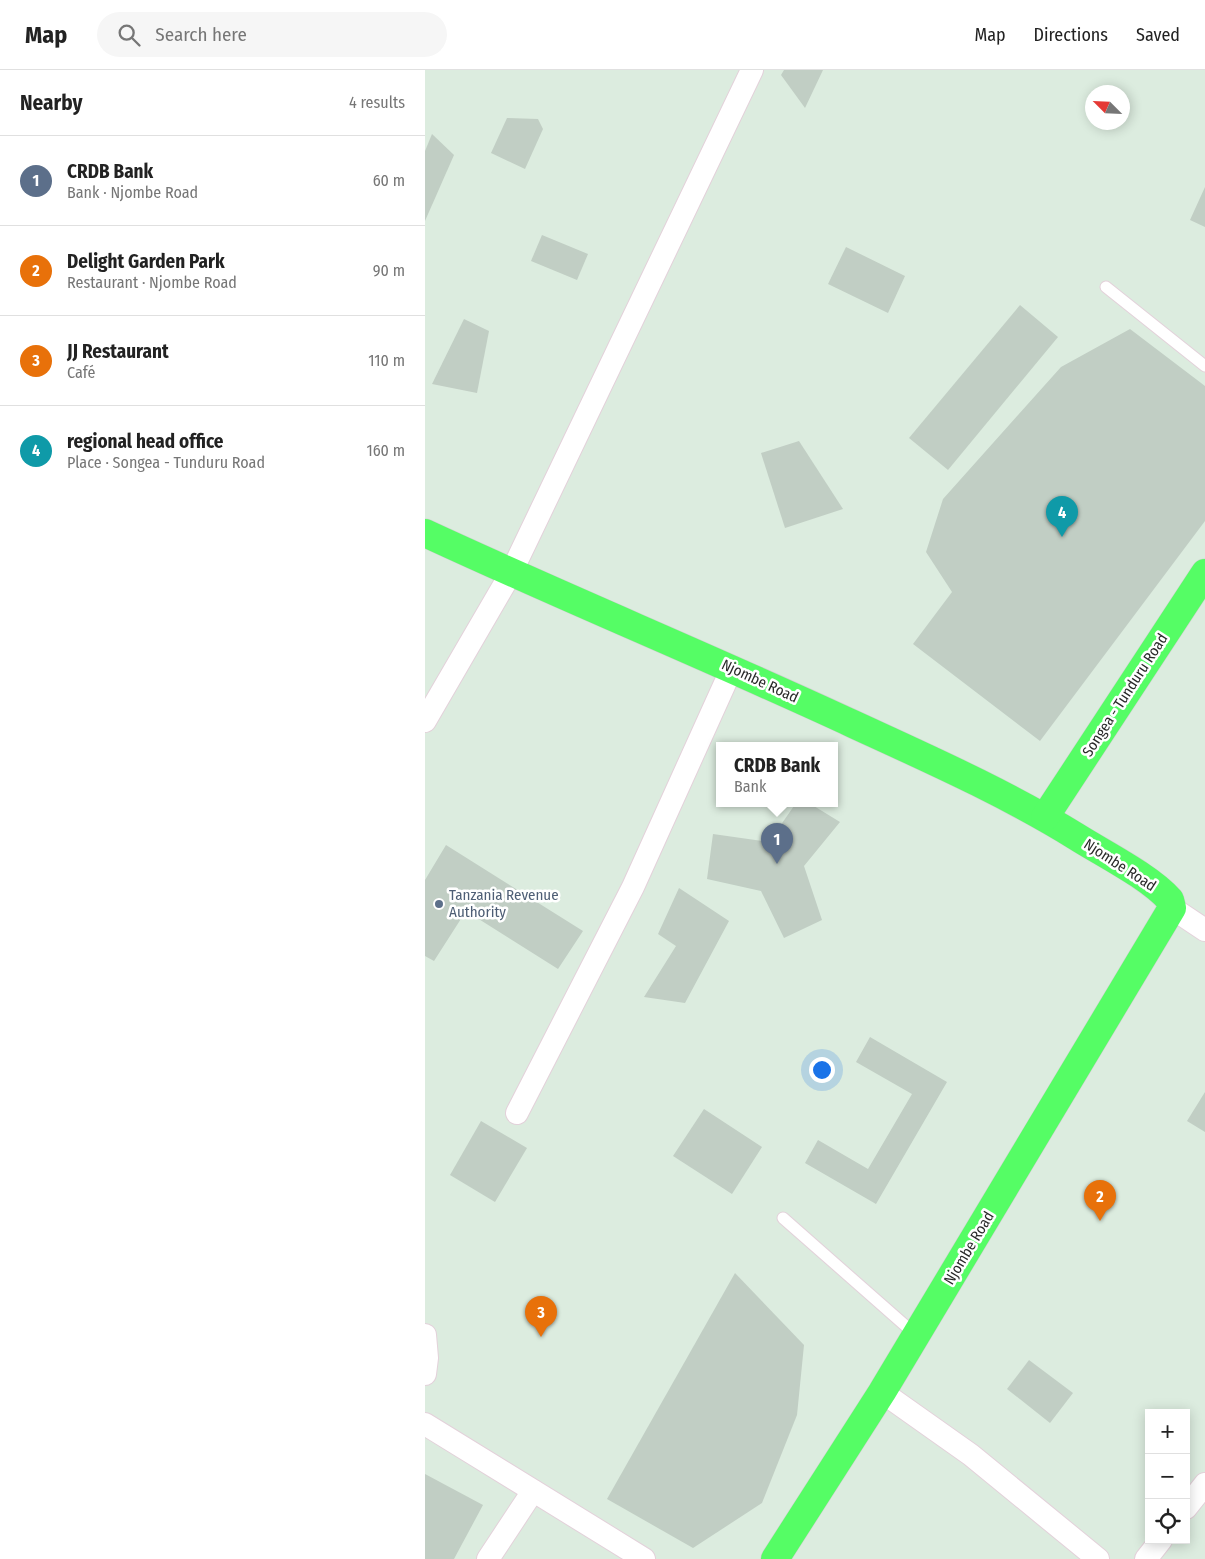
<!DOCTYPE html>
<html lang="en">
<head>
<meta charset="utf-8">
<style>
  body { margin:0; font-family:"Fira Sans Condensed",sans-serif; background:#f6f6f6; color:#222 }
  .controls { position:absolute; right:15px; bottom:15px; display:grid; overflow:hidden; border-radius:0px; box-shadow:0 2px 12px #0003 }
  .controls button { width:45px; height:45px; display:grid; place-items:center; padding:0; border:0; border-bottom:1px solid #e0e0e0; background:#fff; color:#222; font:25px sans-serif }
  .compass { position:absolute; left:660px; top:15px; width:45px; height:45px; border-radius:50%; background:#fff; box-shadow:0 2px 12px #0003; rotate:294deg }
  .you { position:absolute; left:396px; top:999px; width:18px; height:18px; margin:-12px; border:4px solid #fff; border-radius:50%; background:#1a73e8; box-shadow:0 0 0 8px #1a73e833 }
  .badge { display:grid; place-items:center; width:32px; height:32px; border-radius:50%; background:#2563eb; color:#fff; font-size:16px; font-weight:700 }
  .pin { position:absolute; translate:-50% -41px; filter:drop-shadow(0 1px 2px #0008) }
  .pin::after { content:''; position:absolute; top:26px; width:18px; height:15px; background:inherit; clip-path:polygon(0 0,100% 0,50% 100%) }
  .popup { position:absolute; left:291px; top:672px; width:122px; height:65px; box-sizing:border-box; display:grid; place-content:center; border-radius:0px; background:#fff; filter:drop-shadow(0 1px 4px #0005); font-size:16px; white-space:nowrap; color:#767676 }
  .popup b { font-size:19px; color:#222 }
  .popup::after { content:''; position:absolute; left:50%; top:100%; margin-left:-10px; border:10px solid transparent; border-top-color:#fff }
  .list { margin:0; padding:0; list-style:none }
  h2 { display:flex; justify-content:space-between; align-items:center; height:65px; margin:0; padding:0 20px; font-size:21px }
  h2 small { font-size:16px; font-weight:400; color:#767676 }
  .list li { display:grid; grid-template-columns:32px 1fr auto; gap:15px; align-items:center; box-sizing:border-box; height:90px; padding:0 20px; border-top:1px solid #e0e0e0 }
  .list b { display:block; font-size:19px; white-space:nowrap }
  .list p { margin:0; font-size:16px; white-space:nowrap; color:#767676 }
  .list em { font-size:16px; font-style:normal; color:#767676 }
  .icon { flex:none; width:28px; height:28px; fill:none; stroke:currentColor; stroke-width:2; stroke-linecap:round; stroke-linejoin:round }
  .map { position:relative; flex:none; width:780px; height:1489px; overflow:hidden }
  header { display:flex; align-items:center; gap:30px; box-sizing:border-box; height:70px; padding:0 25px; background:#fff; border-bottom:1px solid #e0e0e0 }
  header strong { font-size:24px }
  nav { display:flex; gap:28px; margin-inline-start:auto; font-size:18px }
  .search { width:350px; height:45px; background:#f6f6f6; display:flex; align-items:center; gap:12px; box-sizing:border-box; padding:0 18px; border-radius:28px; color:#767676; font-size:19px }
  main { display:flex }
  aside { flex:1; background:#fff }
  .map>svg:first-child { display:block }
  .building { fill:#c1cec4 }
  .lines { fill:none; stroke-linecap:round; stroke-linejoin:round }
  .lane-casing { stroke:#e3d1da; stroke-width:13 }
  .street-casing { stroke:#e3d1da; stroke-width:24 }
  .highway-casing { stroke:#d0d0d0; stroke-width:29 }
  .lane { stroke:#fff; stroke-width:11 }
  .street { stroke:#fff; stroke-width:22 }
  .highway { stroke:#55fd65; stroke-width:28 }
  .service-dot { fill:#5c6f8a; stroke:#fff; stroke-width:2 }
  .labels { text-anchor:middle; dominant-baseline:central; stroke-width:5; stroke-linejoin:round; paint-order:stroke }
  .street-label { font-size:15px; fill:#2a2a2a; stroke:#fff }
  .service-label { font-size:15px; fill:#4e5e75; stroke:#fff; text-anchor:start }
</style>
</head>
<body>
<header>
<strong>Map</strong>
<div class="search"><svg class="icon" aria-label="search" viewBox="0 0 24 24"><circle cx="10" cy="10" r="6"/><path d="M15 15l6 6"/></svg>Search here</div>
<nav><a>Map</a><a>Directions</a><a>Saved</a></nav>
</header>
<main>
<aside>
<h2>Nearby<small>4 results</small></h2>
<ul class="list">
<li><span class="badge" style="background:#5c6f8a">1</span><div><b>CRDB Bank</b><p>Bank · Njombe Road</p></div><em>60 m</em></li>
<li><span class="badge" style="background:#e8710a">2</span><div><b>Delight Garden Park</b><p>Restaurant · Njombe Road</p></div><em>90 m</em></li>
<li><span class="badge" style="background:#e8710a">3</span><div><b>JJ Restaurant</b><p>Café</p></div><em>110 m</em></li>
<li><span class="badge" style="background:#0f9aa8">4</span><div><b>regional head office</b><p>Place · Songea - Tunduru Road</p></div><em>160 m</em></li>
</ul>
</aside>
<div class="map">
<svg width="780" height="1489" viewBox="0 0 780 1489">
  <rect width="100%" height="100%" fill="#dcecdf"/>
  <g class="building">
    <polygon points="359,0 398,0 380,38 356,5"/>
    <polygon points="82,48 113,49 118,59 100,99 66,83"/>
    <polygon points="7,64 29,85 0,151 0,81"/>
    <polygon points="780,117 780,157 765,150"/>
    <polygon points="117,165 163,184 152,210 106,191"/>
    <polygon points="421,177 480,206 463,243 403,214"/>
    <polygon points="595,235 633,267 523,400 484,368"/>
    <polygon points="39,249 64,261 52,323 7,314"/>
    <polygon points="705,259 780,316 780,451 615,671 488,574 527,522 501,482 518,429 636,297"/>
    <polygon points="374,371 418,439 360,458 336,383"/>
    <polygon points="371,733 384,733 415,752 379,796 397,850 359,868 336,821 282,809 288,764 344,772"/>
    <polygon points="21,775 158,861 133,899 41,841 9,891 0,886 0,810"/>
    <polygon points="254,818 304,851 260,933 219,927 251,876 233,864"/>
    <polygon points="445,967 522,1012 451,1134 380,1093 393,1070 443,1099 487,1024 431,992"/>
    <polygon points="780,1022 780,1062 762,1051"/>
    <polygon points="279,1039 337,1077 307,1124 248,1086"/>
    <polygon points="56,1051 102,1078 70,1132 25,1105"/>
    <polygon points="310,1203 379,1275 372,1345 337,1433 268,1478 182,1429"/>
    <polygon points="604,1290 648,1323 625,1353 582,1319"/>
    <polygon points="0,1404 58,1435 29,1489 0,1489"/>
  </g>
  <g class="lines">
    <g class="lane-casing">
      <g id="lane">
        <polyline points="681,217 780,296"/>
        <polyline points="358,1148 491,1265"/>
      </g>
    </g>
    <g class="street-casing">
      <g id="street">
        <polyline points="0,651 86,503 327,0"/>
        <polyline points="747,838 780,860"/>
        <polyline points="92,1043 208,817 307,598"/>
        <polyline points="0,1265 2,1288 0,1304"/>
        <polyline points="457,1322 546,1385 673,1489"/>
        <polyline points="0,1354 219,1489"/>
        <polyline points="761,1438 780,1414"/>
        <polyline points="63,1489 108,1421"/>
        <polyline points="721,1489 736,1470"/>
      </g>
    </g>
    <g class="highway-casing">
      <g id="highway">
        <path d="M0,463C142,529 286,588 428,654C504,689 581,723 652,767C679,784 725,807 745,830L747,838L457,1322L350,1489"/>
        <polyline points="620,747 780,503"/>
      </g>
    </g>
    <use href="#lane" class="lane"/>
    <use href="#street" class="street"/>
    <use href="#highway" class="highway"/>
  </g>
  <circle class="service-dot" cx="14" cy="834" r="5"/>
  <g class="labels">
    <g class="street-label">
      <text transform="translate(335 611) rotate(25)">Njombe Road</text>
      <text transform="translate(700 625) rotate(-57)">Songea - Tunduru Road</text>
      <text transform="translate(695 795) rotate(33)">Njombe Road</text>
      <text transform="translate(544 1178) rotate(-59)">Njombe Road</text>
    </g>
    <g class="service-label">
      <text x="24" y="825">Tanzania Revenue<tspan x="24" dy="17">Authority</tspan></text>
    </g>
  </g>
</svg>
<div class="controls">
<button>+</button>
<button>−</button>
<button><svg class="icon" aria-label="locate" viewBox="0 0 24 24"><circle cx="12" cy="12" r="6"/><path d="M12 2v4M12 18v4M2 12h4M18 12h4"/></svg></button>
</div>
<svg class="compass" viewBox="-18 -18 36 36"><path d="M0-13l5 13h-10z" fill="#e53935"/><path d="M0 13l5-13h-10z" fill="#767676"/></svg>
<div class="you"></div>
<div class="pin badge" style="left:352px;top:794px;background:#5c6f8a">1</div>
<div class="popup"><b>CRDB Bank</b>Bank</div>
<div class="pin badge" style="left:675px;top:1151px;background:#e8710a">2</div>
<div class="pin badge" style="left:116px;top:1267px;background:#e8710a">3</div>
<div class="pin badge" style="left:637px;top:467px;background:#0f9aa8">4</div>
</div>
</main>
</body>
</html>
